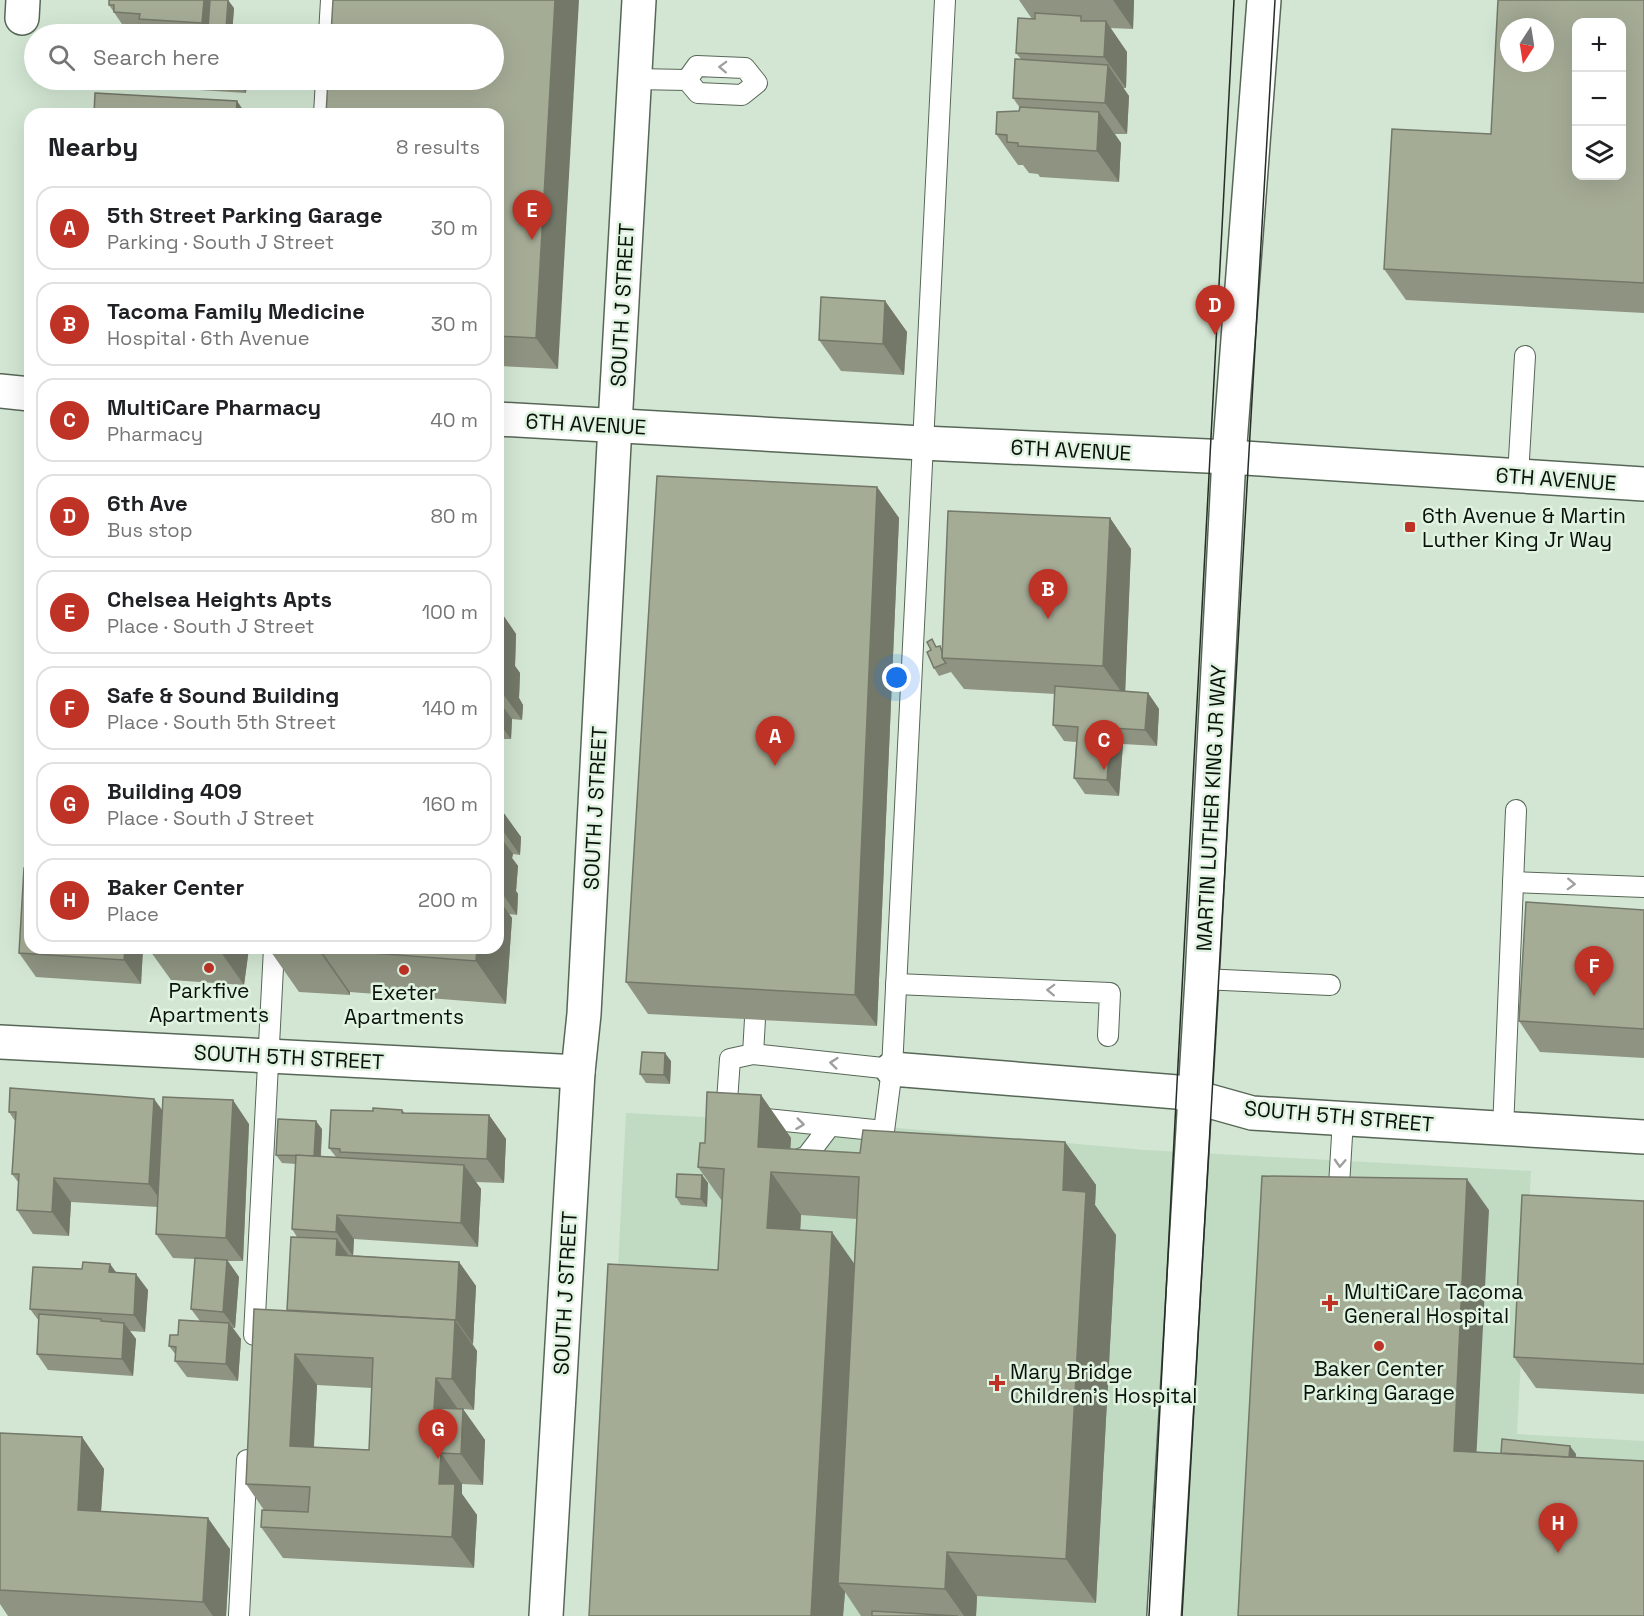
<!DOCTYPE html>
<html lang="en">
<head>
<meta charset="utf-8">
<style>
  body { margin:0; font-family:"Space Grotesk",sans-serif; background:#f2f2f2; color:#202124 }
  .controls { position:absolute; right:18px; top:18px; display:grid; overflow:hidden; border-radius:12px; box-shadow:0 6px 24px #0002 }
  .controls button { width:54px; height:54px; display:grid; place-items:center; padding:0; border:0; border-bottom:2px solid #e0e0e0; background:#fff; color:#202124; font:30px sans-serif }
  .compass { position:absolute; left:1500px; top:18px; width:54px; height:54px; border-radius:50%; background:#fff; box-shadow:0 6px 24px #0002; rotate:192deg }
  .you { position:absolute; left:897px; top:678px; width:21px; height:21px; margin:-15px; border:4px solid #fff; border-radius:50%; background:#1a73e8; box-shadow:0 0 0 9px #1a73e833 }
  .badge { display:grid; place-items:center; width:39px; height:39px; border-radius:50%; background:#bf3226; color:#fff; font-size:20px; font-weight:700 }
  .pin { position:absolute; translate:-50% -50px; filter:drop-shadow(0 2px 3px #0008) }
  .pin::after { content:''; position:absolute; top:32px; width:21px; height:18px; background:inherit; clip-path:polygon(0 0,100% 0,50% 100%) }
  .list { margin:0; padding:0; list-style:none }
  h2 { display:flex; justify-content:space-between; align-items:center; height:78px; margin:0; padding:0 24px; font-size:26px }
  h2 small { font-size:20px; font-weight:400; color:#757577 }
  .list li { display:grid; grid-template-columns:39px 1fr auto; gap:18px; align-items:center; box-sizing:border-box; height:84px; margin:0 12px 12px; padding:0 12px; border:2px solid #e0e0e0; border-radius:18px }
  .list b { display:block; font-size:22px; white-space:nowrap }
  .list p { margin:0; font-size:20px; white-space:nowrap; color:#757577 }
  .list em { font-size:20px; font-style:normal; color:#757577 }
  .icon { flex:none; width:33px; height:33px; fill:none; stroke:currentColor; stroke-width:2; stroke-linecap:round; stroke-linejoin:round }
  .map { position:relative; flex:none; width:1644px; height:1616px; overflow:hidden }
  .search { position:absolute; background:#fff; box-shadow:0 6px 24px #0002; left:24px; top:24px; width:480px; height:66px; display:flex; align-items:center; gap:15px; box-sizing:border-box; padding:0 21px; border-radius:33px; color:#757577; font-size:22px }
  .panel { position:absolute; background:#fff; box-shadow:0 6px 24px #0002; left:24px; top:108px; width:480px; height:846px; border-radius:18px }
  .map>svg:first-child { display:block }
  .built { fill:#c1dac2 }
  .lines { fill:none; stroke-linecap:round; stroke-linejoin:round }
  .lane-casing { stroke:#576757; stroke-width:22 }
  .street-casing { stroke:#576757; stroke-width:36 }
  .secondary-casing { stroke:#576757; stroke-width:36 }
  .primary-casing { stroke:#576757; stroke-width:36 }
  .lane { stroke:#fff; stroke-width:20 }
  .street { stroke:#fff; stroke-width:33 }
  .secondary { stroke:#fff; stroke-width:33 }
  .primary { stroke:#fff; stroke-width:33 }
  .tram { stroke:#252e26; stroke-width:1.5 }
  .wall { fill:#8e9481; fill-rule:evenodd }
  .shaded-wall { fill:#747869 }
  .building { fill:#a5ac96; stroke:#747869; stroke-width:1.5; fill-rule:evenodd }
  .oneway { stroke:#9da09d }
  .poi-dot { fill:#bf3226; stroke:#e0f3e0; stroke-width:2 }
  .labels { text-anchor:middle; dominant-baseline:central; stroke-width:5; stroke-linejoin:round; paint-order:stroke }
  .street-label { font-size:21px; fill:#0a110b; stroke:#e0f3e0 }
  .poi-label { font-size:21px; fill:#0a110b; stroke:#e0f3e0; text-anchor:start }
</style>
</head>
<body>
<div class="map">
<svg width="1644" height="1616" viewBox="0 0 1644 1616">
  <rect width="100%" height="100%" fill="#d3e6d3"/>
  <polygon class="built" points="626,1113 876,1126 1145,1150 1531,1171 1517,1434 1644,1441 1644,1616 600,1616"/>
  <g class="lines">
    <g class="lane-casing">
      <g id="lane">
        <polyline points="329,34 331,0"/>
        <polyline points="635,79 687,80 698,93 742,95 757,83 745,68 697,66 687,80"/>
        <polyline points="324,114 326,80"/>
        <polyline points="1518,476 1525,356"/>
        <polyline points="1513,882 1644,887"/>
        <polyline points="1202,979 1330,985"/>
        <polyline points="896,984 1110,993 1108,1036"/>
        <polyline points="753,1054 755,1019"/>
        <polyline points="892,1069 753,1054 730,1059 726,1115 884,1131 892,1069 945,0"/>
        <polyline points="1503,1130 1516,810"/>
        <polyline points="790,1163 807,1156 829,1127"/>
        <polyline points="1338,1203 1343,1119"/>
        <polyline points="254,1335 274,948"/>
        <polyline points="239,1616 247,1460"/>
      </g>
    </g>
    <g class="street-casing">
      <g id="street">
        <polyline points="22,18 23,0"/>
        <polyline points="0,1042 578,1072"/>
        <polyline points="892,1069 1177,1092 1252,1113 1644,1137"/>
        <polyline points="546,1616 578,1072 584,1014 615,425"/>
      </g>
    </g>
    <g class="secondary-casing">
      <g id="secondary">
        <polyline points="615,425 639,0"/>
        <polyline points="1164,1616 1202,979 1229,457 1264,0"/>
      </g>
    </g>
    <g class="primary-casing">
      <g id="primary">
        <polyline points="0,391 30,394"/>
        <polyline points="498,419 922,443 1229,457 1644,484"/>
      </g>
    </g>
    <use href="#lane" class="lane"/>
    <use href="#street" class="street"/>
    <use href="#secondary" class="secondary"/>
    <use href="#primary" class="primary"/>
    <g class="tram">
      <polyline points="1149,1616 1234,0"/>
      <polyline points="1182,1616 1275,0"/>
    </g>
  </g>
  <g class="wall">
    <polygon points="1019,0 1134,0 1133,29 1110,28 1127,52 1126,88 1123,88 1129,96 1127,134 1115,134 1121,143 1119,182 1040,177 1038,174 1029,173 1023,165 1018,165 996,134 1019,111 1020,108 1013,98 1021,59 1016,53 1032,19"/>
    <polygon points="1644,0 1644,313 1406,300 1384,269 1491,134"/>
    <polygon points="109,5 234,8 232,34 98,34 124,27"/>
    <polygon points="104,80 247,80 246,93 107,84"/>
    <polygon points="494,80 558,369 498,366 498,114"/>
    <polygon points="885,301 907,332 904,375 841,371 819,340"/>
    <polygon points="877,487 899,518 877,1026 648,1014 626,982"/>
    <polygon points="1110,518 1131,549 1125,691 1148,693 1159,709 1157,746 1123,744 1119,796 1085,794 1074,778 1076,742 1064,741 1053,725 1055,694 964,689 951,672 939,676 934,668 938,647 942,649"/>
    <polygon points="498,603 503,611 503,615 516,634 515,666 520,673 519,698 523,705 522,720 512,719 511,739 498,739"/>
    <polygon points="498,805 521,837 520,855 513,854 512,858 518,866 516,891 518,894 517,915 509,914 512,918 506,1004 350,992 350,995 299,992 269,949 498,948"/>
    <polygon points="1644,910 1644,1058 1540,1052 1519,1021"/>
    <polygon points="143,948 141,984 36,977 19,953"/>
    <polygon points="148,948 249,948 244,985 171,980"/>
    <polygon points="671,1061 670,1084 646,1083 640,1074"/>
    <path d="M761,1095L791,1138L790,1149L860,1153L1065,1142L1096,1185L1095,1205L1116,1235L1096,1603L977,1596L976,1616H861L845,1592L843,1616H589L718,1270L722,1201L698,1167L705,1143ZM801,1215L857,1219L854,1264L800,1230Z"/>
    <polygon points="154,1099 163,1111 249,1124 243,1261 228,1261 239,1277 235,1328 233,1328 241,1339 238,1381 187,1377 175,1361 176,1355 169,1346 178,1335 200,1321 191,1309 195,1259 173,1258 156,1234 158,1207 71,1202 69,1236 33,1234 17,1210 18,1182 12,1174 15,1121 9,1112"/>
    <path d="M402,1110L405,1113L489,1115L506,1139L504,1183L476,1182L481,1189L478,1247L354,1239L353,1256L348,1255L459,1262L476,1286L473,1344L472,1343L477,1351L474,1410L463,1409L485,1440L483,1485L462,1484V1494L477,1515L474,1568L283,1558L261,1527L264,1510L246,1484L288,1311L287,1310L297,1237L292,1229L296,1164L282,1163L276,1155L322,1129L321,1156L336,1157L329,1148L373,1111ZM317,1385L372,1388L369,1450L314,1447Z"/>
    <polygon points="702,1175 708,1183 707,1207 681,1205 676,1197"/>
    <polygon points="1644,1201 1644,1394 1536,1388 1514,1357"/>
    <polygon points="110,1264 116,1272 148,1290 145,1332 130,1331 136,1339 133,1376 48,1370 37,1354 39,1321 30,1309 82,1269"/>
    <polygon points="0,1433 82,1437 104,1469 101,1511 230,1549 226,1616 8,1616 0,1604"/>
  </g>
  <g class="shaded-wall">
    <polygon points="204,0 216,0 208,28 213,34 210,34 202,23"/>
    <polygon points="228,0 234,8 232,34 230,34 226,30"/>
    <polygon points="555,0 579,0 558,369 536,338"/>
    <polygon points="1113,0 1134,0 1133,29"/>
    <polygon points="1106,21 1127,52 1126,88 1104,57"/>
    <polygon points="1108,65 1129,96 1127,134 1105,103"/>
    <polygon points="236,80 247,80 246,93"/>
    <polygon points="237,101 246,114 236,114"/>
    <polygon points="1099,112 1121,143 1119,182 1097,151"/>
    <polygon points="885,301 907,332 904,375 883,344"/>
    <polygon points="877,487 899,518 877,1026 855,995"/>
    <polygon points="1110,518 1131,549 1125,697 1103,666"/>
    <polygon points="498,603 503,611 503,615 516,634 515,666 520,673 519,698 523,705 522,720 498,687 501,675 498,671"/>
    <polygon points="1148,693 1159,709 1157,746 1145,730"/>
    <polygon points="498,700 512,719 511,739 498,722"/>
    <polygon points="1111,728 1123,744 1119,796 1107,780"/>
    <polygon points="498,805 521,837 520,855 498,824"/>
    <polygon points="498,834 513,854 512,858 518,866 516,891 518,894 517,915 498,887"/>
    <polygon points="498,898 512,918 506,1004 476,961 477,948 498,948"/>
    <polygon points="125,948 143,948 141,984 124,960"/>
    <polygon points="218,948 249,948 244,985"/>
    <polygon points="320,949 350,992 350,995 320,952"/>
    <polygon points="665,1053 671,1061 670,1084 664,1075"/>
    <polygon points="761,1095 791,1138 789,1173 758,1147"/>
    <polygon points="154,1099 171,1123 166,1208 149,1184"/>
    <polygon points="233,1100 249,1124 243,1261 226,1238"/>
    <polygon points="489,1115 506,1139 504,1183 487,1159"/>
    <polygon points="316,1121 322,1129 320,1165 314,1156"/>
    <polygon points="1065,1142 1096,1185 1095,1205 1116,1235 1096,1603 1066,1559 1063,1190"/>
    <polygon points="464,1165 481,1189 478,1247 461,1223"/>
    <polygon points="771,1172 801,1215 798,1272 767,1228"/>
    <polygon points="702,1175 708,1183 707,1207 701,1199"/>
    <polygon points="54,1178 71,1202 69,1236 52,1212"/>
    <polygon points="1467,1179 1489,1210 1475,1482 1454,1451"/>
    <polygon points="337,1215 354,1239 353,1256 336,1232"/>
    <polygon points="832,1232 863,1276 838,1583 845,1592 843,1616 811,1616"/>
    <polygon points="337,1239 354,1263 336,1255"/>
    <polygon points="227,1260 239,1277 235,1328 223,1312"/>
    <polygon points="459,1262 476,1286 473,1344 456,1320"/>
    <polygon points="110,1264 121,1280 109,1272"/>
    <polygon points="136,1274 148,1290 145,1332 134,1315"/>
    <polygon points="455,1320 477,1351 474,1410 452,1379"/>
    <polygon points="124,1323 136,1339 133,1376 122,1359"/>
    <polygon points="229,1323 241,1339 238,1381 226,1364"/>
    <polygon points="295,1354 317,1385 312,1477 290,1446"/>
    <polygon points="436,1378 458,1409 434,1408"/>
    <polygon points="463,1409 485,1440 483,1485 461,1454"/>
    <polygon points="82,1437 104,1469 99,1541 78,1510"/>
    <polygon points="1570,1446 1576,1454 1575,1468 1569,1459"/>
    <polygon points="441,1453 462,1484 462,1494 477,1515 474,1568 452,1537 439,1484"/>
    <polygon points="208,1518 230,1549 226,1616 213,1616 203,1602"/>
    <polygon points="947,1552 977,1596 976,1616 964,1616 945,1589"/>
  </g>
  <g class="building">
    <polygon points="109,0 204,0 202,23 139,19 140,14 114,12 114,5 109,5"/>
    <polygon points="210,0 228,0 226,30 208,28"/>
    <polygon points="333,0 555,0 536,338 498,336 498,114 326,114 328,80 494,80 494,34 331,34"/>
    <path d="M1498,0H1644V283L1384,269L1392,129L1491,134ZM1576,22H1622V176H1576ZM1509,27H1545V63H1509Z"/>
    <polygon points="1035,13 1081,16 1081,21 1106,21 1104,57 1016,53 1018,18 1035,19"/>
    <polygon points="99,25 194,32 194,34 98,34"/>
    <polygon points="1015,59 1108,65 1105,103 1013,98"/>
    <polygon points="95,93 237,101 236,114 94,114"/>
    <polygon points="1020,107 1099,112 1097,151 1018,146 1018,143 1007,142 1007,135 996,134 997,112 1019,111"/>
    <polygon points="821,297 885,301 883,344 819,340"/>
    <polygon points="657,476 877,487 855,995 626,982"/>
    <polygon points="948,511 1110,518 1103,666 942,658"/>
    <polygon points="932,639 936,647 940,646 942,652 942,658 946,663 934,668 927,652 931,650 927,642"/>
    <polygon points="498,673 501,673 500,689 498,689"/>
    <polygon points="1055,686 1148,693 1145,730 1111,728 1107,780 1074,778 1078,727 1053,725"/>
    <polygon points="24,868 30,868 30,948 125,948 124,960 19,953"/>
    <polygon points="1526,902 1644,910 1644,1029 1519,1021"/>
    <polygon points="269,948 477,948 476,961 320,949 320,952 269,949"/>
    <polygon points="642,1052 665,1053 664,1075 640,1074"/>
    <polygon points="10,1088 154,1099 149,1184 54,1178 52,1212 17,1210 19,1174 12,1174 16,1112 9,1112"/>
    <polygon points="707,1092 761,1095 758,1147 860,1153 863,1130 1065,1142 1063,1190 1086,1192 1066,1559 947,1552 945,1589 838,1583 859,1177 771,1172 767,1228 832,1232 811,1616 589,1616 608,1264 718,1270 724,1169 698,1167 700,1143 705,1143"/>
    <polygon points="163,1097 233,1100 226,1238 156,1234"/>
    <polygon points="373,1108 402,1110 402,1113 489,1115 487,1159 340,1152 340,1149 329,1148 331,1110 373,1111"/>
    <polygon points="278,1119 316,1121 314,1156 276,1155"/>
    <polygon points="296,1155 464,1165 461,1223 337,1215 336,1232 292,1229"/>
    <polygon points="677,1174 702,1175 701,1199 676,1197"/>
    <polygon points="1262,1176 1467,1179 1454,1451 1644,1461 1644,1616 1238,1616"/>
    <polygon points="1522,1195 1644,1201 1644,1364 1514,1357"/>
    <polygon points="291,1237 337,1239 336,1255 459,1262 456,1320 287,1310"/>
    <polygon points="195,1258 227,1260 223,1312 191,1309"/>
    <polygon points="83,1262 110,1264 109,1272 136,1274 134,1315 30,1309 33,1267 82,1269"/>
    <path d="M254,1309L455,1320L452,1379L436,1378L434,1408L463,1409L461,1454L441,1453L439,1484H455L452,1537L261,1527L262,1510L308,1512L310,1487L246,1484ZM295,1354L373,1358L369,1450L290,1446Z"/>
    <polygon points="39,1314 101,1319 101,1321 124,1323 122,1359 37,1354"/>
    <polygon points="179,1320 229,1323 226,1364 175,1361 176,1347 169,1346 170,1335 178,1335"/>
    <polygon points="0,1433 82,1437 78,1510 208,1518 203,1602 0,1590"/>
    <polygon points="1502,1439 1570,1446 1569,1457 1501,1453"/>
    <polygon points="872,1611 958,1616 872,1616"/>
  </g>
  <defs><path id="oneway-chevron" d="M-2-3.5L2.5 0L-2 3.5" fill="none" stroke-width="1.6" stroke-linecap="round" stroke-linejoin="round" transform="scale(1.5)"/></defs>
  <g class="oneway">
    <use href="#oneway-chevron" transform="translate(723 67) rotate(-178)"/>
    <use href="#oneway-chevron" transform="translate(1571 884) rotate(2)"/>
    <use href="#oneway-chevron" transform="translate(1051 990) rotate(-178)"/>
    <use href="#oneway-chevron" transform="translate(834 1063) rotate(-174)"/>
    <use href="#oneway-chevron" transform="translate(800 1124) rotate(7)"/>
    <use href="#oneway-chevron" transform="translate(1340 1163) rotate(93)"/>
  </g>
  <g class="poi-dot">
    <rect x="1404" y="521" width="12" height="12" rx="3"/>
    <circle cx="209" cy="968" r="6"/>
    <circle cx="404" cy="970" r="6"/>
    <path d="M1327 1294h6v6h6v6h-6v6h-6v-6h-6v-6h6z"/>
    <circle cx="1379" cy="1346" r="6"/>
    <path d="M994 1374h6v6h6v6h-6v6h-6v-6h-6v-6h6z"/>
  </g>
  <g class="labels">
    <g class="street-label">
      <text transform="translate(622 305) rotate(-87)">SOUTH J STREET</text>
      <text transform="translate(586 424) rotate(3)">6TH AVENUE</text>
      <text transform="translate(1071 450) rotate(3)">6TH AVENUE</text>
      <text transform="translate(1556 479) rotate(4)">6TH AVENUE</text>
      <text transform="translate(595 808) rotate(-87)">SOUTH J STREET</text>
      <text transform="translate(1211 808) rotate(-87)">MARTIN LUTHER KING JR WAY</text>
      <text transform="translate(289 1057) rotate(3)">SOUTH 5TH STREET</text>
      <text transform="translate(1339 1116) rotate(5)">SOUTH 5TH STREET</text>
      <text transform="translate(565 1293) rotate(-87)">SOUTH J STREET</text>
    </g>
    <g class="poi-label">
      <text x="1422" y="515">6th Avenue &amp; Martin<tspan x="1422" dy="24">Luther King Jr Way</tspan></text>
      <text x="209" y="990" text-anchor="middle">Parkfive<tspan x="209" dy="24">Apartments</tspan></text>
      <text x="404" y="992" text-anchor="middle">Exeter<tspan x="404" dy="24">Apartments</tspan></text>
      <text x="1344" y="1291">MultiCare Tacoma<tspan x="1344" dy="24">General Hospital</tspan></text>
      <text x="1379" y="1368" text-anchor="middle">Baker Center<tspan x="1379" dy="24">Parking Garage</tspan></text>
      <text x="1010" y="1371">Mary Bridge<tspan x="1010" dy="24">Children's Hospital</tspan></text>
    </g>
  </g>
</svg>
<div class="controls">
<button>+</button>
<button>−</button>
<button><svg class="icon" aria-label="layers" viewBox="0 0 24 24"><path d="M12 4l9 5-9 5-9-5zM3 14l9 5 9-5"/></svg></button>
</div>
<svg class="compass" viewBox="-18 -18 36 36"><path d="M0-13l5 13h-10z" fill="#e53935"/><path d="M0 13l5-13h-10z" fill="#757577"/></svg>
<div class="you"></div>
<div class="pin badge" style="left:775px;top:766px">A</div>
<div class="pin badge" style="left:1048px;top:619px">B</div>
<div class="pin badge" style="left:1104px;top:770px">C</div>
<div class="pin badge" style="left:1215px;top:335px">D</div>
<div class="pin badge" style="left:532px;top:240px">E</div>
<div class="pin badge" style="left:1594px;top:996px">F</div>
<div class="pin badge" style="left:438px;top:1459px">G</div>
<div class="pin badge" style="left:1558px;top:1553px">H</div>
<div class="search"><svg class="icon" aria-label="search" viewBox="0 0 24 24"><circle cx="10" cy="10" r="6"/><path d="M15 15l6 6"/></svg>Search here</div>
<section class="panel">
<h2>Nearby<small>8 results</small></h2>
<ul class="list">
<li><span class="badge">A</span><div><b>5th Street Parking Garage</b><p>Parking · South J Street</p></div><em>30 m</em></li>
<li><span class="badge">B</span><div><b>Tacoma Family Medicine</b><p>Hospital · 6th Avenue</p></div><em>30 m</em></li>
<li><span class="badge">C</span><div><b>MultiCare Pharmacy</b><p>Pharmacy</p></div><em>40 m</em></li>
<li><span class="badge">D</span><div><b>6th Ave</b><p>Bus stop</p></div><em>80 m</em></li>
<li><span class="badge">E</span><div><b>Chelsea Heights Apts</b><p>Place · South J Street</p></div><em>100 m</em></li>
<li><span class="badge">F</span><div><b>Safe &amp; Sound Building</b><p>Place · South 5th Street</p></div><em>140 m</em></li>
<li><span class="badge">G</span><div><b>Building 409</b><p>Place · South J Street</p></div><em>160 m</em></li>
<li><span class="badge">H</span><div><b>Baker Center</b><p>Place</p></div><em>200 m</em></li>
</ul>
</section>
</div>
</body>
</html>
